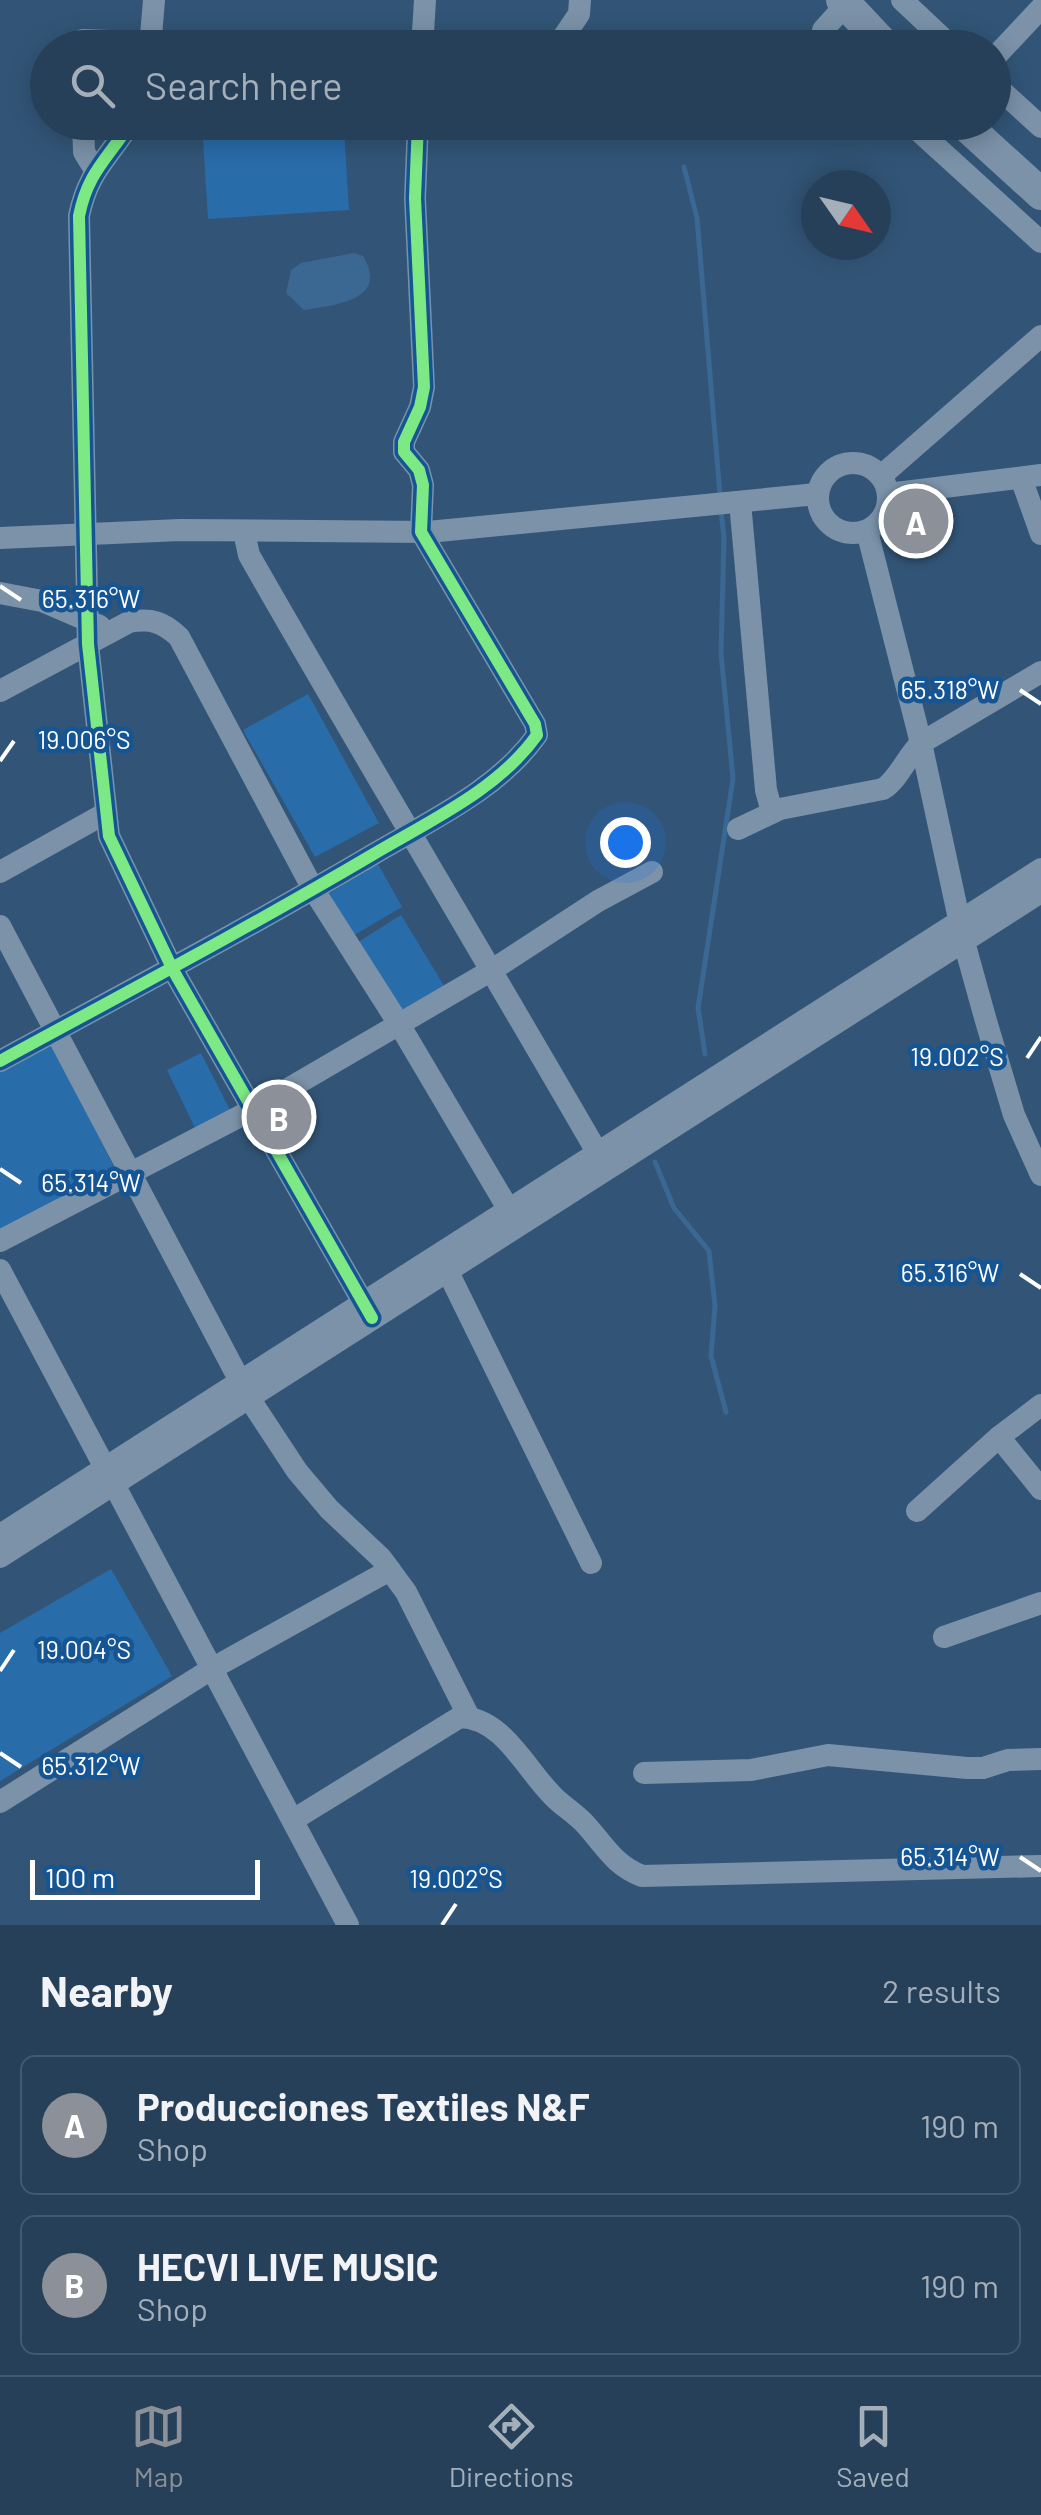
<!DOCTYPE html>
<html lang="en">
<head>
<meta charset="utf-8">
<style>
  body { margin:0; font-family:Barlow,sans-serif; background:#2e475f; color:#f1f3f6 }
  .compass { position:absolute; left:801px; top:170px; width:90px; height:90px; border-radius:50%; background:#264059; box-shadow:0 5px 25px #0003; rotate:124deg }
  .scale { position:absolute; left:30px; bottom:25px; width:230px; box-sizing:border-box; padding-left:10px; border:5px solid #fff; border-top:0; font-size:28px; line-height:35px; white-space:nowrap; color:#fff; -webkit-text-stroke:8px #155594; paint-order:stroke }
  .you { position:absolute; left:625px; top:842px; width:35px; height:35px; margin:-25px; border:8px solid #fff; border-radius:50%; background:#1a73e8; box-shadow:0 0 0 15px #1a73e833 }
  .badge { display:grid; place-items:center; width:65px; height:65px; border-radius:50%; background:#8c9099; color:#fff; font-size:32px; font-weight:700 }
  .pin { position:absolute; translate:-50% -50%; border:5px solid #fff; box-shadow:0 2px 10px #0006 }
  .list { margin:0; padding:0; list-style:none }
  h2 { display:flex; justify-content:space-between; align-items:center; height:130px; margin:0; padding:0 40px; font-size:42px }
  h2 small { font-size:32px; font-weight:400; color:#a4afba }
  .list li { display:grid; grid-template-columns:65px 1fr auto; gap:30px; align-items:center; box-sizing:border-box; height:140px; margin:0 20px 20px; padding:0 20px; border:2px solid #42596f; border-radius:15px }
  .list b { display:block; font-size:38px; white-space:nowrap }
  .list p { margin:0; font-size:32px; white-space:nowrap; color:#a4afba }
  .list em { font-size:32px; font-style:normal; color:#a4afba }
  .icon { flex:none; width:55px; height:55px; fill:none; stroke:currentColor; stroke-width:2; stroke-linecap:round; stroke-linejoin:round }
  .map { position:relative; flex:none; width:1041px; height:1925px; overflow:hidden }
  .search { position:absolute; background:#264059; box-shadow:0 5px 25px #0003; left:30px; right:30px; top:30px; height:110px; display:flex; align-items:center; gap:25px; box-sizing:border-box; padding:0 35px; border-radius:55px; color:#a4afba; font-size:38px }
  .sheet { height:450px; background:#264059 }
  nav { display:flex; justify-content:space-around; align-items:center; box-sizing:border-box; height:140px; border-top:2px solid #42596f; background:#264059; font-size:28px; color:#a4afba }
  nav a { display:grid; justify-items:center; gap:5px }
  nav .on { color:#8c9099 }
  .map>svg:first-child { display:block }
  .green { fill:#296caa }
  .water { fill:#3b6793 }
  .lines { fill:none; stroke-linecap:round; stroke-linejoin:round }
  .stream { stroke:#3b6793; stroke-width:5 }
  .minor { stroke:#7b92a9; stroke-width:22 }
  .highway { stroke:#7c92a9; stroke-width:32 }
  .cycleway-casing { stroke:#155594; stroke-width:19 }
  .cycleway { stroke:#7ce984; stroke-width:12 }
  .ticks { fill:none; stroke:#fff; stroke-width:4 }
  .ticks-label { font-size:25px; text-anchor:middle; fill:#fff; stroke:#155594; stroke-width:9; stroke-linejoin:round; paint-order:stroke }
</style>
</head>
<body>
<div class="map">
<svg width="1041" height="1925" viewBox="0 0 1041 1925">
  <rect width="100%" height="100%" fill="#325577"/>
  <g class="green">
    <polygon points="344,129 349,210 208,219 203,138"/>
    <polygon points="308,694 379,823 315,857 243,730"/>
    <polygon points="378,864 402,907 351,937 326,895"/>
    <polygon points="401,915 446,989 400,1018 355,944"/>
    <polygon points="52,1045 116,1171 0,1231 0,1072"/>
    <polygon points="201,1053 231,1112 196,1130 167,1070"/>
    <polygon points="111,1569 172,1676 0,1781 0,1633"/>
  </g>
  <path class="water" d="M354,253L363,256C390,301 334,305 304,310L286,293L291,270L301,263Z"/>
  <g class="lines">
    <g class="stream">
      <polyline points="684,167 697,218 720,495"/>
      <polyline points="705,1054 698,1008 733,779 721,653 724,537 721,511"/>
      <polyline points="655,1162 674,1208 709,1251 715,1306 711,1356 726,1412"/>
    </g>
    <g class="minor">
      <polyline points="902,0 953,48"/>
      <polyline points="83,48 83,40 285,48"/>
      <polyline points="150,48 154,0"/>
      <polyline points="411,48 422,44 521,48"/>
      <polyline points="422,48 425,0"/>
      <polyline points="540,48 560,42 579,14 580,0"/>
      <polyline points="838,48 823,30 850,0"/>
      <polyline points="994,58 1041,8"/>
      <polyline points="994,84 1041,127"/>
      <polyline points="83,122 84,152 95,170"/>
      <path d="M131,122C108,159 88,171 79,216L88,644L109,836L173,970L372,1318"/>
      <polyline points="909,122 1041,242"/>
      <circle cx="853" cy="498" r="35"/>
      <polyline points="881,476 1041,336"/>
      <polyline points="1021,478 1041,534"/>
      <polyline points="888,494 1041,475"/>
      <polyline points="740,502 766,790 772,812"/>
      <polyline points="867,531 921,743 964,942 986,1021 1014,1115 1041,1175"/>
      <path d="M244,532L249,555C363,755 482,953 597,1152"/>
      <polyline points="0,538 180,530 428,532 817,494"/>
      <polyline points="0,593 42,601 100,626"/>
      <path d="M0,691L129,622C151,618 163,622 179,637L313,889L399,1024L516,1222"/>
      <path d="M738,829L780,809L883,789C899,779 906,757 921,743L1041,672"/>
      <polyline points="0,872 104,814"/>
      <polyline points="0,926 249,1398 297,1471 329,1509 381,1558 406,1592 469,1717"/>
      <path d="M0,1061C125,993 250,927 372,855C429,821 498,790 537,735L535,724L421,532L423,485L419,470L404,452V442L420,407L424,387L415,198L418,122"/>
      <polyline points="0,1241 252,1110 492,970 598,901 652,872"/>
      <polyline points="0,1270 348,1925"/>
      <polyline points="447,1270 591,1563"/>
      <polyline points="999,1437 1041,1489"/>
      <polyline points="917,1511 999,1437 1041,1405"/>
      <polyline points="0,1535 1041,869"/>
      <polyline points="0,1557 1041,892"/>
      <polyline points="944,1637 1041,1603"/>
      <polyline points="644,1773 751,1770 828,1755 967,1768 983,1768 1008,1760 1041,1759"/>
      <polyline points="0,1802 213,1668 390,1570"/>
      <path d="M293,1820L460,1717C505,1718 527,1773 557,1800C567,1809 577,1815 586,1825C605,1846 614,1865 642,1876L1041,1866"/>
    </g>
    <g class="highway">
      <polyline points="842,0 887,48"/>
      <polyline points="962,122 1041,194"/>
    </g>
    <g class="cycleway-casing">
      <g id="cycleway">
        <path d="M131,122C108,159 88,171 79,216L88,644L109,836L173,970L372,1318"/>
        <path d="M0,1061C125,993 250,927 372,855C429,821 498,790 537,735L535,724L421,532L423,485L419,470L404,452V442L420,407L424,387L415,198L418,122"/>
      </g>
    </g>
    <use href="#cycleway" class="cycleway"/>
  </g>
  <path class="ticks" d="M0,586L21,600M1020,690L1041,704M0,761L14,741M1027,1058L1041,1037M0,1169L21,1183M1020,1274L1041,1288M0,1671L14,1650M0,1753L21,1767M1020,1857L1041,1871M442,1925L456,1904"/>
  <g class="ticks-label">
    <text x="91" y="608">65.316°W</text>
    <text x="950" y="699">65.318°W</text>
    <text x="84" y="749">19.006°S</text>
    <text x="957" y="1066">19.002°S</text>
    <text x="91" y="1192">65.314°W</text>
    <text x="950" y="1282">65.316°W</text>
    <text x="84" y="1659">19.004°S</text>
    <text x="91" y="1775">65.312°W</text>
    <text x="950" y="1866">65.314°W</text>
    <text x="456" y="1888">19.002°S</text>
  </g>
</svg>
<svg class="compass" viewBox="-18 -18 36 36"><path d="M0-13l5 13h-10z" fill="#e53935"/><path d="M0 13l5-13h-10z" fill="#a4afba"/></svg>
<div class="scale">100 m</div>
<div class="you"></div>
<div class="pin badge" style="left:916px;top:521px">A</div>
<div class="pin badge" style="left:279px;top:1117px">B</div>
<div class="search"><svg class="icon" aria-label="search" viewBox="0 0 24 24"><circle cx="10" cy="10" r="6"/><path d="M15 15l6 6"/></svg>Search here</div>
</div>
<section class="sheet">
<h2>Nearby<small>2 results</small></h2>
<ul class="list">
<li><span class="badge">A</span><div><b>Producciones Textiles N&amp;F</b><p>Shop</p></div><em>190 m</em></li>
<li><span class="badge">B</span><div><b>HECVI LIVE MUSIC</b><p>Shop</p></div><em>190 m</em></li>
</ul>
</section>
<nav>
<a class="on"><svg class="icon" aria-label="map" viewBox="0 0 24 24"><path d="M3 6l6-2 6 2 6-2v14l-6 2-6-2-6 2zM9 4v14M15 6v14"/></svg>Map</a>
<a><svg class="icon" aria-label="directions" viewBox="0 0 24 24"><path d="M12 3l9 9-9 9-9-9zM9 14v-3h6M13 9l2 2-2 2"/></svg>Directions</a>
<a><svg class="icon" aria-label="saved" viewBox="0 0 24 24"><path d="M7 4h10v16l-5-4-5 4z"/></svg>Saved</a>
</nav>
</body>
</html>
